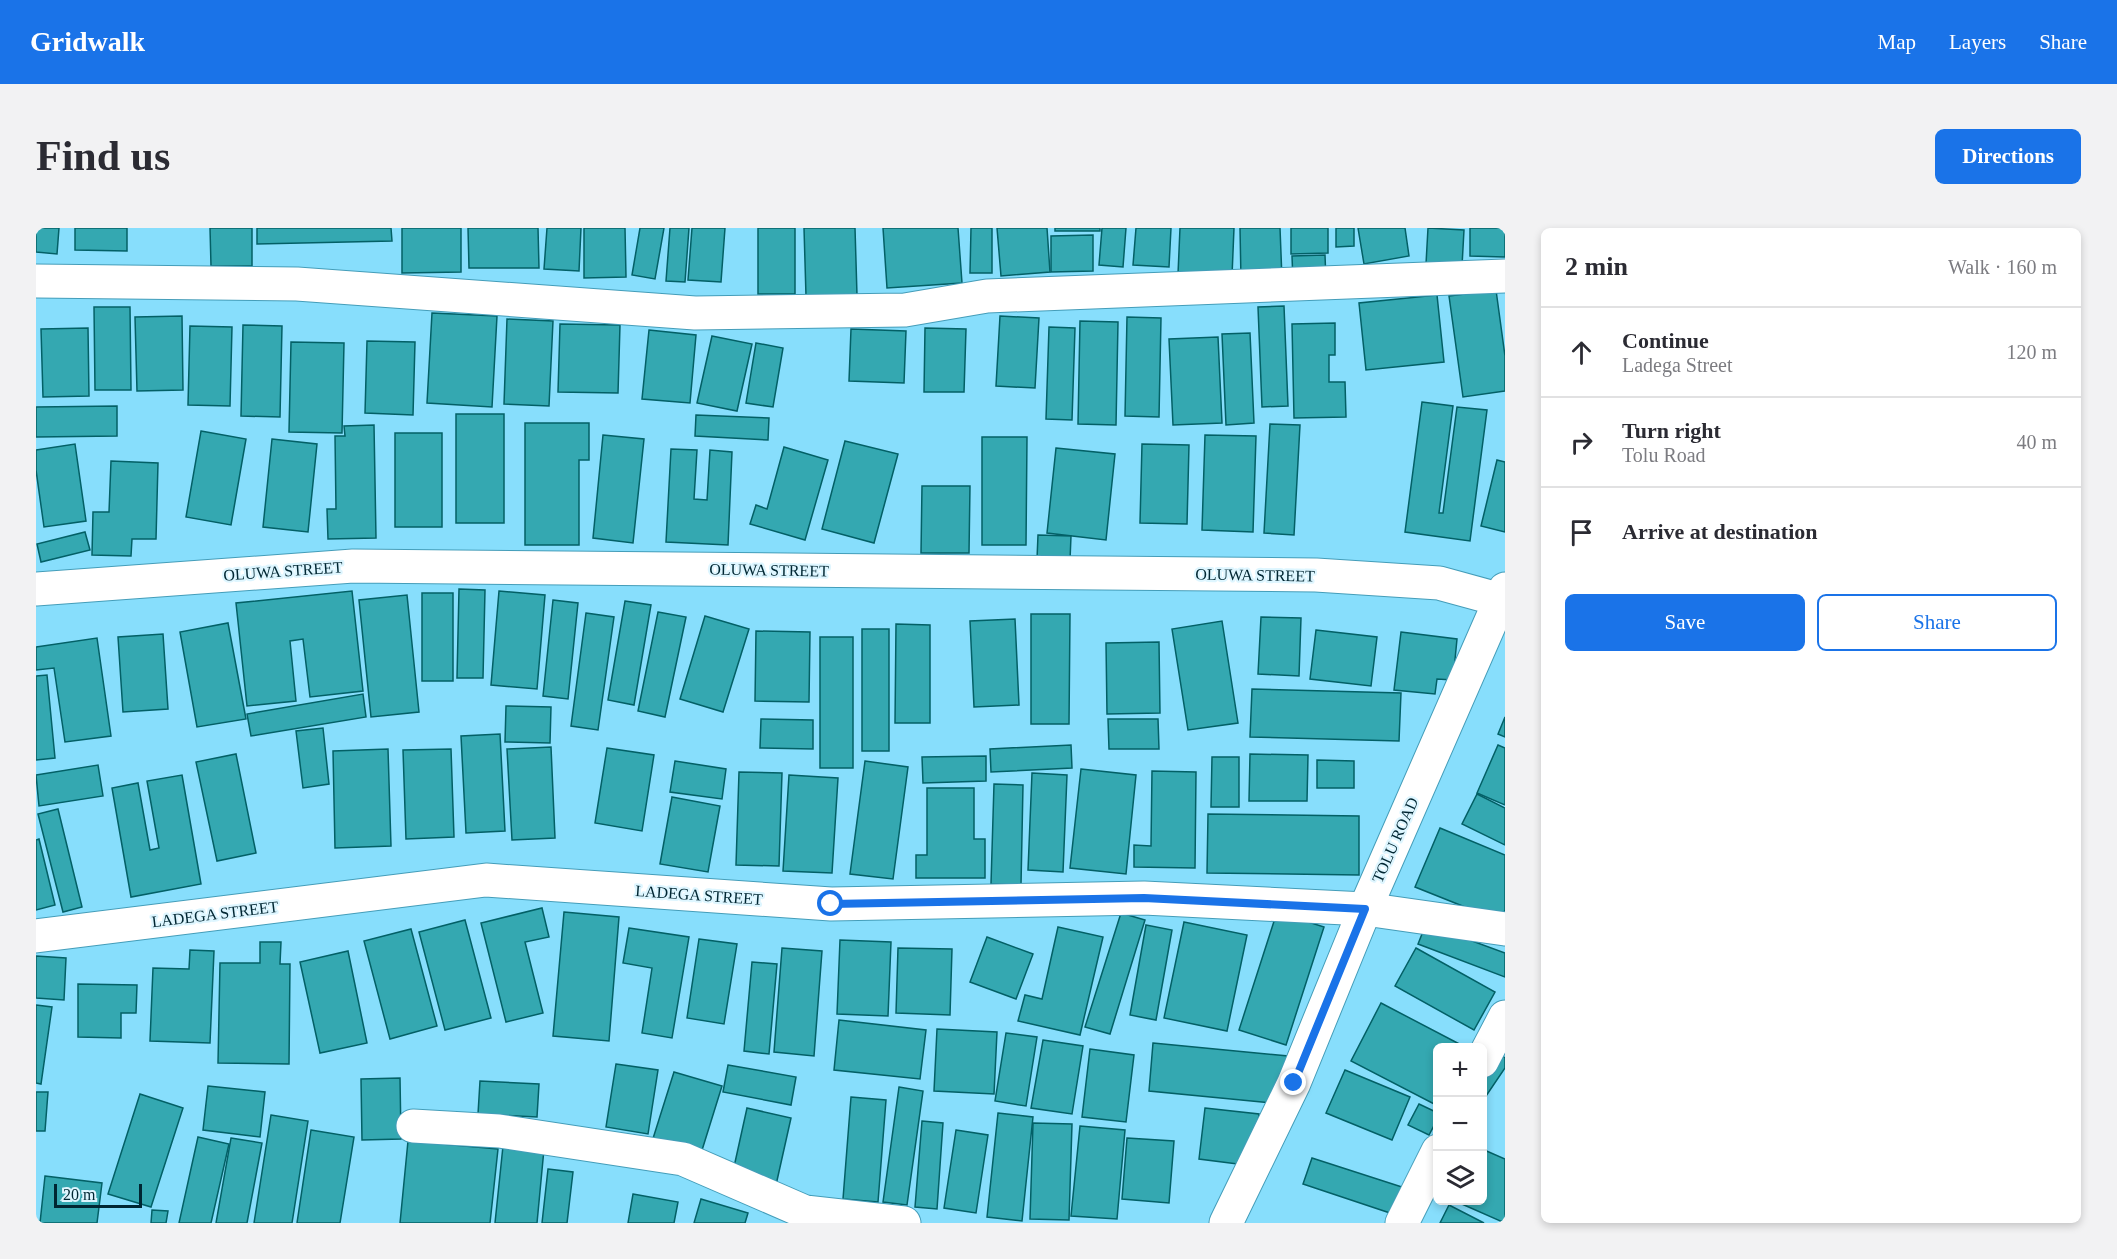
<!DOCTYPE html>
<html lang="en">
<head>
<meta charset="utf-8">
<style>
  body { margin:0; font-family:Georgia,serif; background:#f2f2f3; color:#2b2b33 }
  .controls { position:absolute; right:18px; bottom:18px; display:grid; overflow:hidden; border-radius:9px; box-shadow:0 3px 9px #0003 }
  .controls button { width:54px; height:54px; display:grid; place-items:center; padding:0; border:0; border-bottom:2px solid #e1e1e2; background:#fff; color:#2b2b33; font:30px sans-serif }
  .scale { position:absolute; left:18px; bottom:15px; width:88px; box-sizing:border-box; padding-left:6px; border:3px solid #002632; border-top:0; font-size:16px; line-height:21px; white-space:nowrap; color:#002632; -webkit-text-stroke:4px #def6ff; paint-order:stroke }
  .stop { position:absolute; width:18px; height:18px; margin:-14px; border:4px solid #1a73e8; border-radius:50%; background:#fff }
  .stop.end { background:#1a73e8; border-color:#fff; box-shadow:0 2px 6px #0008 }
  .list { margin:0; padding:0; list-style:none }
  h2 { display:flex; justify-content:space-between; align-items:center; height:78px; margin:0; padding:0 24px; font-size:26px }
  h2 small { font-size:20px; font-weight:400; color:#7c7c81 }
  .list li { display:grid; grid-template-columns:39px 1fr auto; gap:18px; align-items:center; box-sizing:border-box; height:90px; padding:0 24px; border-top:2px solid #e1e1e2 }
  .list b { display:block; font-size:22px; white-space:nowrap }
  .list p { margin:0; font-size:20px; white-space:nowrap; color:#7c7c81 }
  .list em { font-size:20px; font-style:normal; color:#7c7c81 }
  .actions { display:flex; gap:12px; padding:18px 24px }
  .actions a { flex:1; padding:14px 0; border:2px solid #1a73e8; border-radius:9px; text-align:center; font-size:21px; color:#1a73e8 }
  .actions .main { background:#1a73e8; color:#fff }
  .icon { flex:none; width:33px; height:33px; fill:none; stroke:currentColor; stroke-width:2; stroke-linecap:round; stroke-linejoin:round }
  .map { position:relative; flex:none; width:1469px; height:995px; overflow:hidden; border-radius:9px }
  header { display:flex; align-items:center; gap:36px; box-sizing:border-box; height:84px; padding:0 30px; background:#1a73e8; color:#fff }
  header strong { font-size:28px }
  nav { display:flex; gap:33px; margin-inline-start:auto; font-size:21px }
  .intro { display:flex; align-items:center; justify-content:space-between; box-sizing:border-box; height:144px; padding:0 36px }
  h1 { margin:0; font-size:42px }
  .button { padding:15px 27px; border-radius:9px; background:#1a73e8; color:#fff; font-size:21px; font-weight:700 }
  main { display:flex; gap:36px; padding:0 36px }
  aside { flex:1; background:#fff; border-radius:9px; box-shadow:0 3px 9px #0003 }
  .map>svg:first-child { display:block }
  .building { fill:#34a8b1; stroke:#036066; stroke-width:1.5 }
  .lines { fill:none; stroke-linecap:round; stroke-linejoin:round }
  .minor-casing { stroke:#449db9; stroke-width:35 }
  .minor { stroke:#fff; stroke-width:33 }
  .route { stroke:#1a73e8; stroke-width:8 }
  .labels { text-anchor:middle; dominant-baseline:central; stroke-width:4.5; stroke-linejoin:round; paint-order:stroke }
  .street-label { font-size:16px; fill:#002632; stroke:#def6ff }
</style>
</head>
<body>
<header>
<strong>Gridwalk</strong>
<nav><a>Map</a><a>Layers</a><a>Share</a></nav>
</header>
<div class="intro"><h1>Find us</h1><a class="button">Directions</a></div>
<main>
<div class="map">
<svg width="1469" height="995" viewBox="0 0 1469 995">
  <rect width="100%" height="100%" fill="#87defc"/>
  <g class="building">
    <polygon points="0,0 23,0 21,26 0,24"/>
    <polygon points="39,0 91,0 91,23 39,22"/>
    <polygon points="174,0 216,0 216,38 175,38"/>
    <polygon points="221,0 355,0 356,13 221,16"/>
    <polygon points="366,0 425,0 425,44 366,45"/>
    <polygon points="432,0 502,0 503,40 433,40"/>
    <polygon points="511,0 545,0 543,43 508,41"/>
    <polygon points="548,0 589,0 590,49 548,50"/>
    <polygon points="604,0 628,0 619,51 596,47"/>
    <polygon points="634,0 653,0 649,54 630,53"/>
    <polygon points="656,0 689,0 685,54 652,52"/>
    <rect x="722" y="0" width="37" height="66"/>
    <polygon points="768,0 819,0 821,67 770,68"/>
    <polygon points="847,0 922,0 926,55 851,60"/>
    <polygon points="935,0 956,0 956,45 934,45"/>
    <polygon points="961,0 1011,0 1014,44 965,48"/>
    <rect x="1019" y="0" width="45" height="3"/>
    <polygon points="1066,0 1090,0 1087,39 1063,37"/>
    <polygon points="1100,0 1135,0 1133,39 1097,37"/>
    <polygon points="1144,0 1198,0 1196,48 1142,46"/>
    <polygon points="1204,0 1244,0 1246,51 1205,52"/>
    <polygon points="1255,0 1292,0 1292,25 1255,26"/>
    <polygon points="1300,0 1318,0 1318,18 1300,19"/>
    <polygon points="1322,0 1369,0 1373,28 1328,36"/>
    <polygon points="1392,0 1428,2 1426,38 1390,36"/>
    <polygon points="1434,0 1469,0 1469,29 1434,28"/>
    <polygon points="1057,7 1057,43 1015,44 1015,8"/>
    <polygon points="1289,27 1290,53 1257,54 1256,28"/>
    <polygon points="1460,62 1469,128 1469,163 1427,169 1413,68"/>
    <polygon points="1401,67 1408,134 1330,142 1323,75"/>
    <polygon points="1248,78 1252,178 1226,179 1222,79"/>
    <polygon points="58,79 94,79 95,162 59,162"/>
    <polygon points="396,85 461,88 456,179 391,175"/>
    <polygon points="146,88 147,162 101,163 99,89"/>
    <polygon points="964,88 1003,90 999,160 960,158"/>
    <polygon points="1091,89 1125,90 1123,189 1089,188"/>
    <polygon points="471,91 517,93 513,178 468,176"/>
    <polygon points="1044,93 1082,94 1080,197 1042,196"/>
    <polygon points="1299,95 1299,127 1293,127 1293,154 1309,154 1310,189 1258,190 1256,96"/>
    <polygon points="524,96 584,97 582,165 522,164"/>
    <polygon points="207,97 246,98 244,189 205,188"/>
    <polygon points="154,98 196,99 194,178 152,177"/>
    <polygon points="1013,99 1039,100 1036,192 1010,191"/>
    <polygon points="52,100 53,168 7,169 5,101"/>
    <polygon points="889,100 930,101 928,164 888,164"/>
    <polygon points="815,101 870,103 868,155 813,153"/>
    <polygon points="613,102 660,107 654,175 606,171"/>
    <polygon points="1214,105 1218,195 1190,197 1186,106"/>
    <polygon points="676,108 716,116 701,183 661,175"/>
    <polygon points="1182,109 1186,195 1137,197 1133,111"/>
    <polygon points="331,113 379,114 377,187 329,185"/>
    <polygon points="255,114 308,115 306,205 253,204"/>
    <polygon points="720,115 747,120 737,179 710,175"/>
    <polygon points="1386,174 1417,178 1403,285 1407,285 1421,179 1451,182 1434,313 1369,304"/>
    <polygon points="81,178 81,208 0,209 0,179"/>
    <rect x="420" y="186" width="48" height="109"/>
    <polygon points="660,187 733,190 732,212 659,208"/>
    <polygon points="489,195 553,195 553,232 543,232 543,317 489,317"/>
    <polygon points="1234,196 1264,197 1258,307 1228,305"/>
    <polygon points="338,197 340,310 292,311 291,281 300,281 299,208 309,208 308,198"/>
    <polygon points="165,203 210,211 195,297 150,289"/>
    <rect x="359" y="205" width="47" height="94"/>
    <polygon points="567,207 608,211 597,315 557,310"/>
    <polygon points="1169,207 1220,208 1217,304 1166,302"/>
    <polygon points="946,209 991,209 990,317 946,317"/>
    <polygon points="236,211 281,216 272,304 227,299"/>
    <polygon points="809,213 862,226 838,315 786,301"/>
    <polygon points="39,216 50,293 8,299 0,242 0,222"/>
    <polygon points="1106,216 1153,217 1151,296 1104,295"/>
    <polygon points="748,219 792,232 769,312 714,296 720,277 731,281"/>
    <polygon points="1020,220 1079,226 1070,312 1011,305"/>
    <polygon points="635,221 661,222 658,271 671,272 674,222 696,224 692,317 630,314"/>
    <polygon points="1461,232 1469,234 1469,304 1445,298"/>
    <polygon points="75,233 122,235 120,311 96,311 95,328 56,327 57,284 73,284"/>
    <polygon points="886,258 934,258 933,325 885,325"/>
    <polygon points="49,304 54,322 5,334 1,316"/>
    <polygon points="1002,307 1035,308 1034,332 1001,331"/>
    <polygon points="423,361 449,362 447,450 421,450"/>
    <polygon points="316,363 327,463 274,469 267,411 254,413 260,473 211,478 200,375"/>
    <polygon points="463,363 509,367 501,461 455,457"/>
    <rect x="386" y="365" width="31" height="88"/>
    <polygon points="371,367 383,484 335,489 323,372"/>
    <polygon points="517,372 542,375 532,471 507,468"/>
    <polygon points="589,373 615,377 598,477 572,472"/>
    <polygon points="622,384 650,389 629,489 602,483"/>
    <polygon points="550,385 578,389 562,502 535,498"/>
    <polygon points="995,386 1034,386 1033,496 995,496"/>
    <polygon points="669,388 713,401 687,484 644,471"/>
    <polygon points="1225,389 1265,390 1263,448 1222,446"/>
    <polygon points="979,391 983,477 938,479 934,393"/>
    <polygon points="1186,393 1202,495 1152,502 1136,401"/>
    <polygon points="192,395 210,491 161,499 144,404"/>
    <polygon points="860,396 894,397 894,495 859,495"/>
    <rect x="826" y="401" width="27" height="122"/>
    <polygon points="1280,402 1341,409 1335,458 1274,451"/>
    <polygon points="720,403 774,404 773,474 719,473"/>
    <polygon points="1365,404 1421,411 1417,452 1401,451 1399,466 1358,462"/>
    <polygon points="127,406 132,481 87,484 82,409"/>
    <rect x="784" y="409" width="33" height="131"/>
    <polygon points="61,410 75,508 29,514 18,440 0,442 0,419"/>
    <polygon points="1123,414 1124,485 1071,486 1070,415"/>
    <polygon points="11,447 19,530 0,532 0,448"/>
    <polygon points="1216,461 1365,465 1363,513 1214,509"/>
    <polygon points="327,466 330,489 215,508 211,486"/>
    <polygon points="470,478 515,479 514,515 469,514"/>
    <polygon points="1469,489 1469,509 1462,506"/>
    <polygon points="725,491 777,492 777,521 724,520"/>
    <polygon points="1072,491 1122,491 1123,521 1073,521"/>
    <polygon points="287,500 293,556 267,560 260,503"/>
    <polygon points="464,506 469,603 430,605 425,508"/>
    <polygon points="1035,517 1036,540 955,544 954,521"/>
    <polygon points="1462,517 1469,520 1469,577 1441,565"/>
    <polygon points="515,519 519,610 476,612 471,521"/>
    <polygon points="571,520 618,527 606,603 559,595"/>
    <polygon points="352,521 355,618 299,620 297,523"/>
    <polygon points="415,521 418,609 370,611 367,522"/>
    <polygon points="200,526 220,625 181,633 160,534"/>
    <polygon points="1214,526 1272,527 1271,573 1213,573"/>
    <polygon points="950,528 950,553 887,555 886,529"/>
    <polygon points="1176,529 1203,529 1203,579 1175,579"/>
    <polygon points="1281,532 1318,533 1318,560 1281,560"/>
    <polygon points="639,533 690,541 686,571 634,564"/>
    <polygon points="829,533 872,539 857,651 814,646"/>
    <polygon points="62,537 67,568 3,578 0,547"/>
    <polygon points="1045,541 1100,547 1090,646 1034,640"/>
    <polygon points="1116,543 1160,544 1159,640 1098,639 1098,617 1115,618"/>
    <polygon points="703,544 746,545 743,638 700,637"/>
    <polygon points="996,545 1031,547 1027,644 992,642"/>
    <polygon points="146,547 165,656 95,669 76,560 102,555 114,622 123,620 111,553"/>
    <polygon points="753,547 802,550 796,645 747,643"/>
    <polygon points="958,556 987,557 985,657 955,656"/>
    <polygon points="891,560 938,560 938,611 949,611 949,650 880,650 880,627 891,627"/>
    <polygon points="1441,566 1469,580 1469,617 1426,596"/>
    <polygon points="636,569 684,578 672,644 624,636"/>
    <polygon points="22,581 46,679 27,684 2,586"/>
    <polygon points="1172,586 1323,588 1323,647 1171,645"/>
    <polygon points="1404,600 1469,627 1469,682 1464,693 1379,659"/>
    <polygon points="3,611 19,677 0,682 0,612"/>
    <polygon points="506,680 513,709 489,714 507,785 470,794 445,695"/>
    <polygon points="528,684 583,689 573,813 517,808"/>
    <polygon points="1241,684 1288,699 1250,817 1203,802"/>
    <polygon points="1085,685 1109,692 1074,806 1049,799"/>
    <polygon points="429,692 455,790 409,802 383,704"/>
    <polygon points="1148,694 1211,707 1191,803 1128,790"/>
    <polygon points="1390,696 1469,725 1469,749 1382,716"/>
    <polygon points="1110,697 1136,702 1120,792 1094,787"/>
    <polygon points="1022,699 1067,709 1044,807 982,793 989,767 1006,771"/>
    <polygon points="593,700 653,709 636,810 606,805 616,740 587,735"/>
    <polygon points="375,701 401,798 354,811 328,713"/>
    <polygon points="951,709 997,726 980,771 934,754"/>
    <polygon points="663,711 701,716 688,796 651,790"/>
    <polygon points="804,712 855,714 852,788 801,786"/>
    <polygon points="224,714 245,714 244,736 254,736 253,836 182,835 184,735 224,735"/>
    <polygon points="746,720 786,723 778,828 738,824"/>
    <polygon points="862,720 916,721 914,787 860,785"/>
    <polygon points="1380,720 1459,764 1438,802 1359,758"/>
    <polygon points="154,722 178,723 174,815 114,813 117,740 153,741"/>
    <polygon points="312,723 331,815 284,825 264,734"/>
    <polygon points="0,728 30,730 28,772 0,770"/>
    <polygon points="716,734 741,736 733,826 708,823"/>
    <polygon points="42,756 101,757 100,785 85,785 85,810 42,809"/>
    <polygon points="1345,775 1431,820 1402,820 1402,878 1315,833"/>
    <polygon points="0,777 16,779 5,856 0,855"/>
    <polygon points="803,792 890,802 884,851 798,842"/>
    <polygon points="901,801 961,804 958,866 898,863"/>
    <polygon points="970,805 1001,809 990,878 959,873"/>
    <polygon points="1007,812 1047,818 1036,886 995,880"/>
    <polygon points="1117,815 1252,828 1247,876 1113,863"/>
    <polygon points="1054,821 1098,827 1090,894 1046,889"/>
    <polygon points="1465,827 1469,830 1469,840 1448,871 1446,870 1446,855"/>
    <polygon points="580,836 622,842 612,906 570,899"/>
    <polygon points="692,837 760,849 755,877 687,864"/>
    <polygon points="1309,842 1374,869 1356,912 1290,885"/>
    <polygon points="638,844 686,858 662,935 614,920"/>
    <polygon points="364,850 365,911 326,912 325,851"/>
    <polygon points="444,853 503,856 501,889 442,886"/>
    <polygon points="172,858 229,864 224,909 167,902"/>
    <polygon points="863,859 887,863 871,977 847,974"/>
    <polygon points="0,864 12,864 9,903 0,903"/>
    <polygon points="104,866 147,880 115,979 72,966"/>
    <polygon points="815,869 850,872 842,974 807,971"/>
    <polygon points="1383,876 1402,885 1402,890 1393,907 1372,897"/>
    <polygon points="711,880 755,890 740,957 696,948"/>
    <polygon points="1169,880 1223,886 1217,938 1163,931"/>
    <polygon points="962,885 997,889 986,993 951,989"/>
    <polygon points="235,887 272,893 256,995 218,995"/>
    <polygon points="886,893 907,895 901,981 879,979"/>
    <polygon points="997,895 1036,896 1033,992 994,991"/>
    <polygon points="1044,898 1089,902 1081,991 1035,988"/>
    <polygon points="275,902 318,909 304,995 261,995"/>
    <polygon points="920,902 952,907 940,985 908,980"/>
    <polygon points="162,909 193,916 175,995 143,995"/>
    <polygon points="195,910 226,915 211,995 180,995"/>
    <polygon points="1091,910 1138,913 1133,975 1086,971"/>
    <polygon points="372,913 462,921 454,995 364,995"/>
    <polygon points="467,918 508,921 501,995 459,995"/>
    <polygon points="1446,921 1469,931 1469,995 1419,973 1446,972"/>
    <polygon points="1276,930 1369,960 1360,987 1267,956"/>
    <polygon points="512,941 537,944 531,995 506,995"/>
    <polygon points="9,948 66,955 61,995 4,995"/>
    <polygon points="597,966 642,974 638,995 592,995"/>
    <polygon points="665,971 712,985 709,995 658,995"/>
    <polygon points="1413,977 1448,995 1404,995"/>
    <polygon points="116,982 132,983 130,995 115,995"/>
  </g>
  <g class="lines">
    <g class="minor-casing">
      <g id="minor">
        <polyline points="0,53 261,56 659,85 869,82 951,68 1469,48"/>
        <polyline points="0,361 317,338 1280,347 1403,355 1469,373"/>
        <polyline points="0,708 450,652 795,676 1108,670 1329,681 1469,701"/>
        <polyline points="1446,833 1469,789"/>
        <polyline points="377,898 463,903 647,931 769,984 868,995"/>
        <polyline points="1190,995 1258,855 1329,681 1469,361"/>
        <polyline points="1366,995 1402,923"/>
      </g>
    </g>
    <use href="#minor" class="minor"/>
  </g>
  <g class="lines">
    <polyline class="route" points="795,676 1108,670 1329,681 1258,855"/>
  </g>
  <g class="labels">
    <g class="street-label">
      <text transform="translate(733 342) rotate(1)">OLUWA STREET</text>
      <text transform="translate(247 343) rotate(-4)">OLUWA STREET</text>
      <text transform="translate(1219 347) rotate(1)">OLUWA STREET</text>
      <text transform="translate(1359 612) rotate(-66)">TOLU ROAD</text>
      <text transform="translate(663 667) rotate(4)">LADEGA STREET</text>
      <text transform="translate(179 686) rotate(-7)">LADEGA STREET</text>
    </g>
  </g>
</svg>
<div class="controls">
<button>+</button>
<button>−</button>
<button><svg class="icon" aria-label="layers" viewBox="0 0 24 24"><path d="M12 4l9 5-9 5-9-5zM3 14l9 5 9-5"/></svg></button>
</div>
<div class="scale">20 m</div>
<div class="stop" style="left:795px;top:676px"></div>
<div class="stop end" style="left:1258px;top:855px"></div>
</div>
<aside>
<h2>2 min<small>Walk · 160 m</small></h2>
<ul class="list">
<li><svg class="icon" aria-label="ahead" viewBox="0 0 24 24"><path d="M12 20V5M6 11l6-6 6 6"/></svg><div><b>Continue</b><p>Ladega Street</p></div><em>120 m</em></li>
<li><svg class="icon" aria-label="right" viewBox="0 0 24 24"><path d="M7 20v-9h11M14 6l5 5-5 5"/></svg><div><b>Turn right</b><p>Tolu Road</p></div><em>40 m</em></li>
<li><svg class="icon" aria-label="arrive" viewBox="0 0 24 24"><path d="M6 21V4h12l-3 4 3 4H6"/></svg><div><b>Arrive at destination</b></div></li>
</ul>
<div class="actions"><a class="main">Save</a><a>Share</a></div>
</aside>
</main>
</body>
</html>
